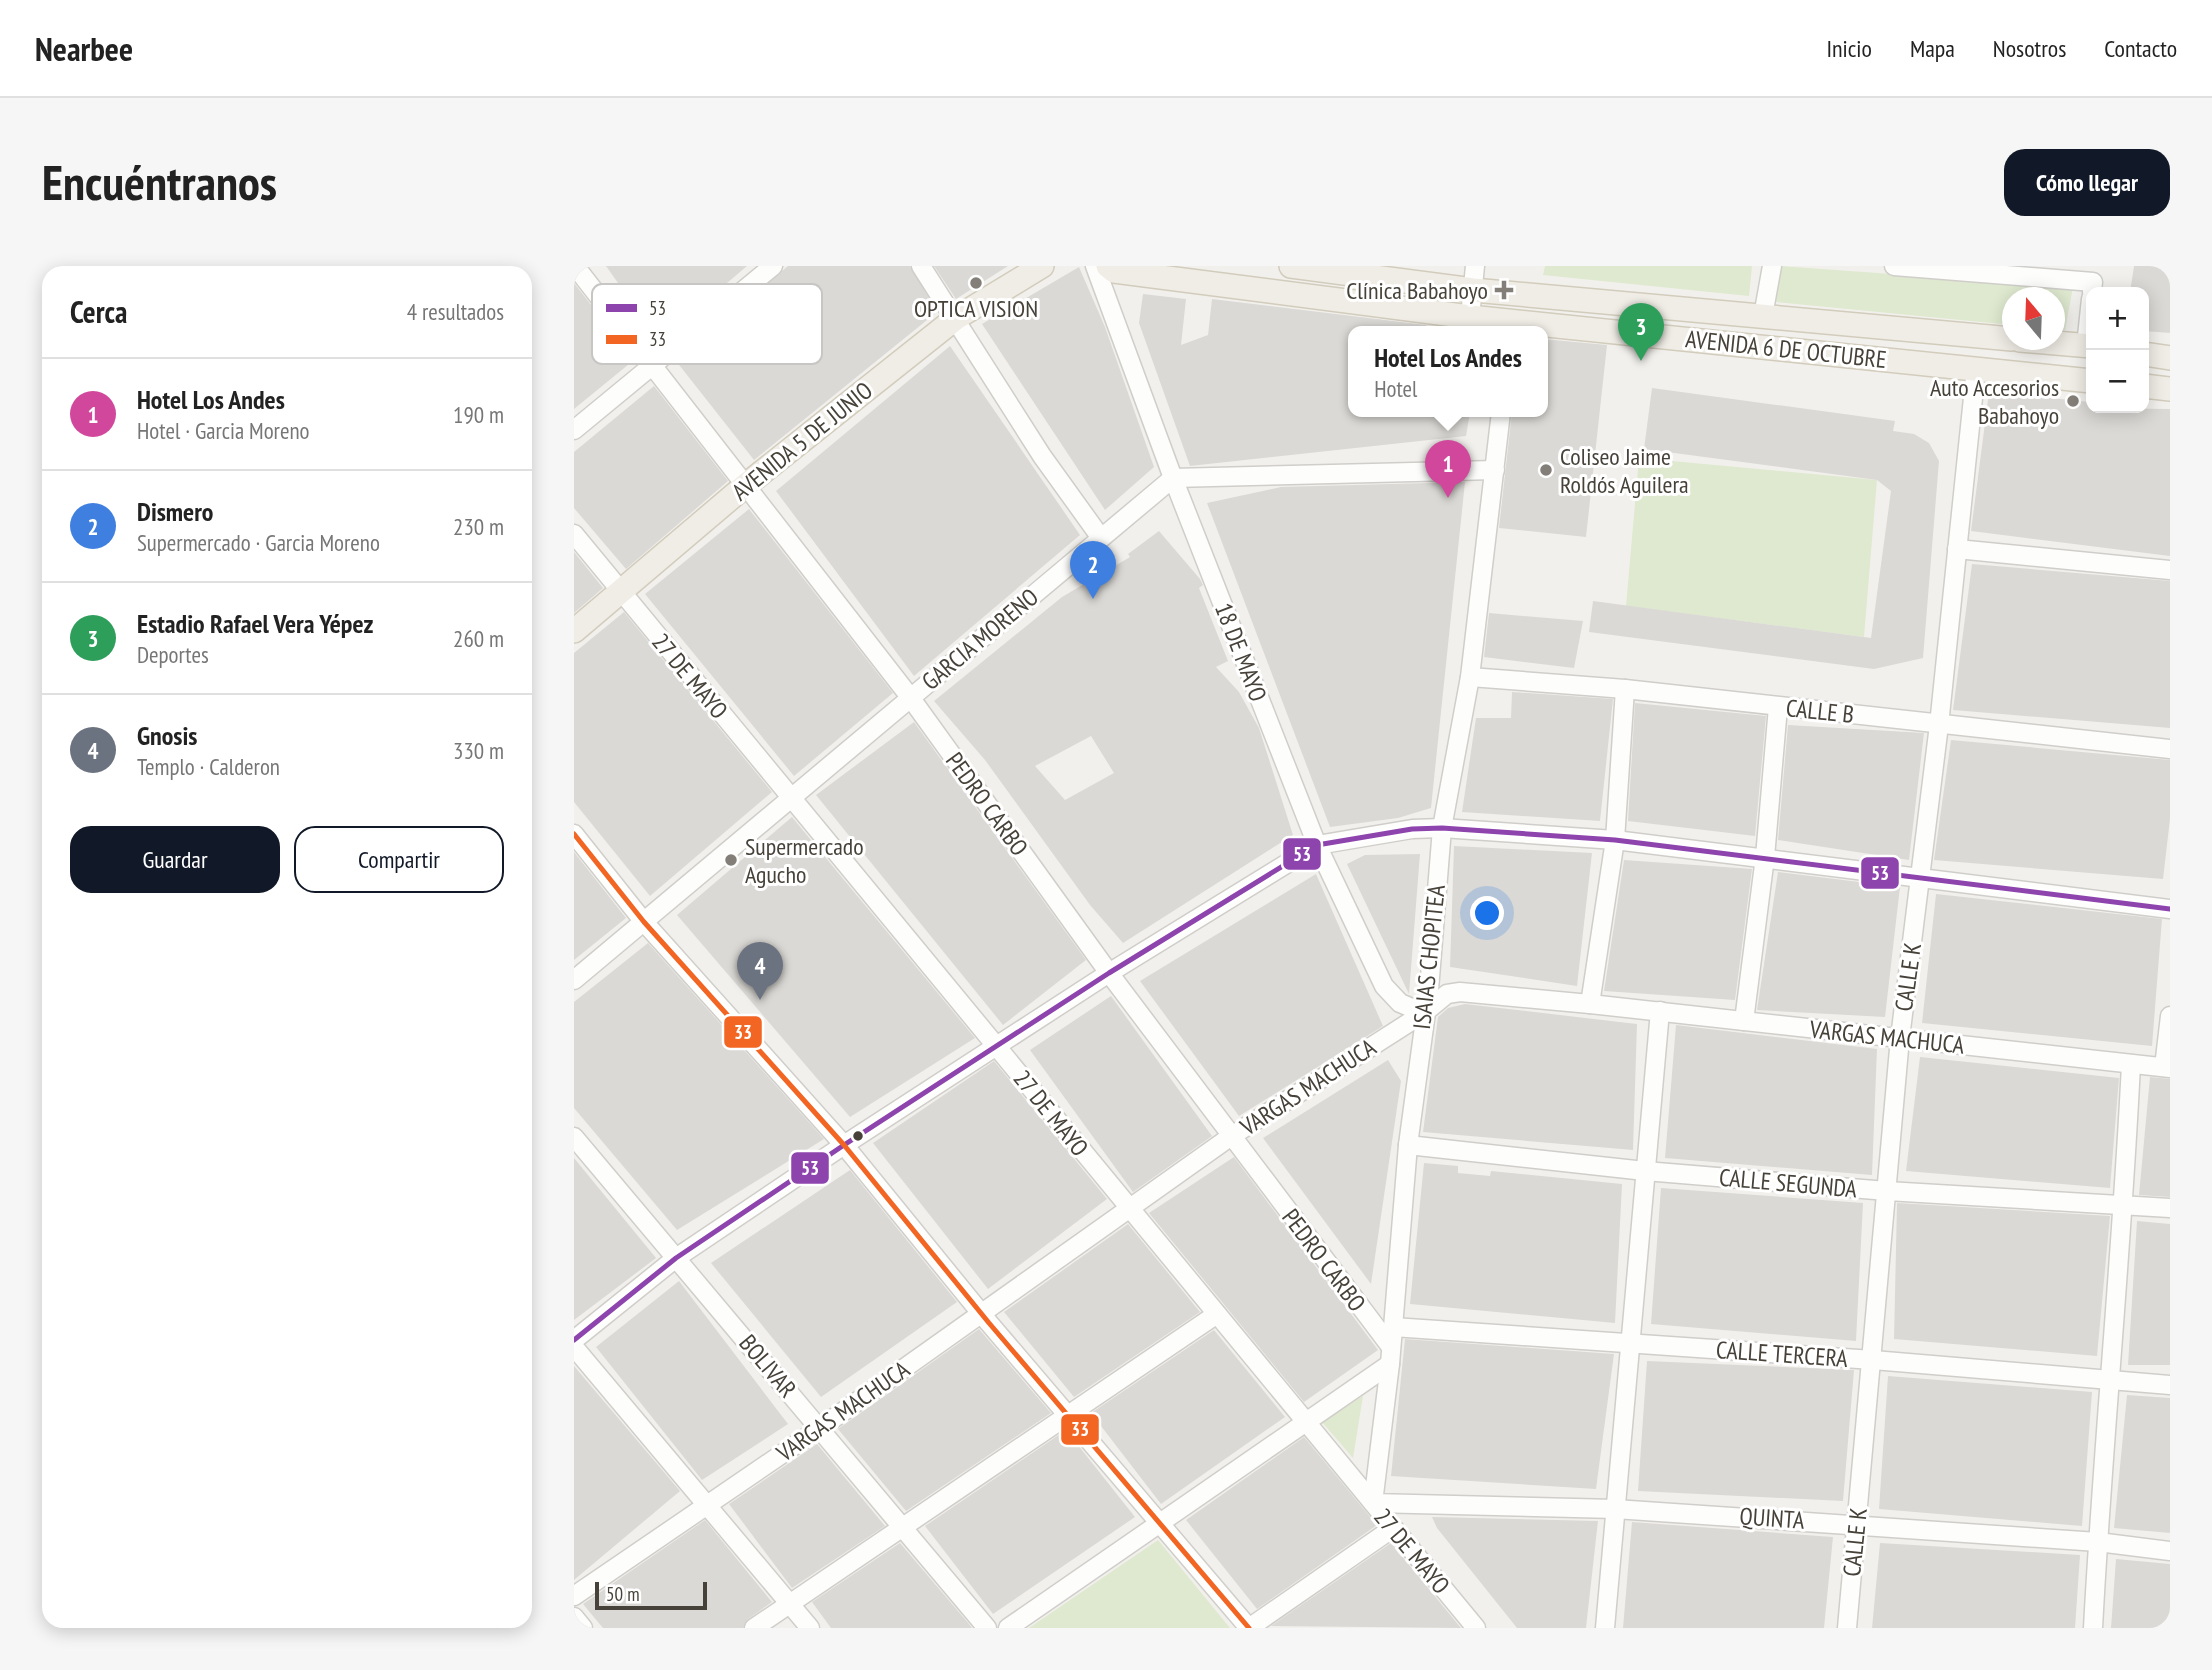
<!DOCTYPE html>
<html lang="es">
<head>
<meta charset="utf-8">
<style>
  body { margin:0; font-family:"PT Sans Narrow",sans-serif; background:#f6f6f6; color:#222 }
  .controls { position:absolute; right:21px; top:21px; display:grid; overflow:hidden; border-radius:14px; box-shadow:0 4px 18px #0003 }
  .controls button { width:63px; height:63px; display:grid; place-items:center; padding:0; border:0; border-bottom:2px solid #e0e0e0; background:#fff; color:#222; font:35px sans-serif }
  .compass { position:absolute; left:1428px; top:21px; width:63px; height:63px; border-radius:50%; background:#fff; box-shadow:0 4px 18px #0003; rotate:341deg }
  .scale { position:absolute; left:21px; bottom:18px; width:112px; box-sizing:border-box; padding-left:7px; border:4px solid #474239; border-top:0; font-size:19px; line-height:24px; white-space:nowrap; color:#474239; -webkit-text-stroke:5px #fff; paint-order:stroke }
  .you { position:absolute; left:914px; top:648px; width:24px; height:24px; margin:-18px; border:5px solid #fff; border-radius:50%; background:#1a73e8; box-shadow:0 0 0 10px #1a73e833 }
  .badge { display:grid; place-items:center; width:46px; height:46px; border-radius:50%; background:#111827; color:#fff; font-size:23px; font-weight:700 }
  .pin { position:absolute; translate:-50% -58px; filter:drop-shadow(0 2px 4px #0008) }
  .pin::after { content:''; position:absolute; top:37px; width:24px; height:21px; background:inherit; clip-path:polygon(0 0,100% 0,50% 100%) }
  .popup { position:absolute; left:774px; top:60px; width:200px; height:91px; box-sizing:border-box; display:grid; place-content:center; border-radius:14px; background:#fff; filter:drop-shadow(0 2px 5px #0005); font-size:23px; white-space:nowrap; color:#767676 }
  .popup b { font-size:26px; color:#222 }
  .popup::after { content:''; position:absolute; left:50%; top:100%; margin-left:-14px; border:14px solid transparent; border-top-color:#fff }
  .list { margin:0; padding:0; list-style:none }
  h2 { display:flex; justify-content:space-between; align-items:center; height:91px; margin:0; padding:0 28px; font-size:30px }
  h2 small { font-size:23px; font-weight:400; color:#767676 }
  .list li { display:grid; grid-template-columns:46px 1fr auto; gap:21px; align-items:center; box-sizing:border-box; height:112px; padding:0 28px; border-top:2px solid #e0e0e0 }
  .list b { display:block; font-size:26px; white-space:nowrap }
  .list p { margin:0; font-size:23px; white-space:nowrap; color:#767676 }
  .list em { font-size:23px; font-style:normal; color:#767676 }
  .actions { display:flex; gap:14px; padding:21px 28px }
  .actions a { flex:1; padding:16px 0; border:2px solid #111827; border-radius:21px; text-align:center; font-size:24px; color:#111827 }
  .actions .main { background:#111827; color:#fff }
  .map { position:relative; flex:none; width:1596px; height:1362px; overflow:hidden; border-radius:21px }
  header { display:flex; align-items:center; gap:42px; box-sizing:border-box; height:98px; padding:0 35px; background:#fff; border-bottom:2px solid #e0e0e0 }
  header strong { font-size:33px }
  nav { display:flex; gap:38px; margin-inline-start:auto; font-size:24px }
  .intro { display:flex; align-items:center; justify-content:space-between; box-sizing:border-box; height:168px; padding:0 42px }
  h1 { margin:0; font-size:49px }
  .button { padding:18px 32px; border-radius:21px; background:#111827; color:#fff; font-size:24px; font-weight:700 }
  main { display:flex; gap:42px; padding:0 42px }
  aside { flex:1; background:#fff; border-radius:21px; box-shadow:0 4px 18px #0003 }
  .map>svg:first-child { display:block }
  .green { fill:#dee9cf }
  .building { fill:#dbd9d5; fill-rule:evenodd }
  .lines { fill:none; stroke-linecap:round; stroke-linejoin:round }
  .minor-casing { stroke:#d0ceca; stroke-width:21 }
  .major-casing { stroke:#d2ccbc; stroke-width:26 }
  .minor { stroke:#fdfdfc; stroke-width:18 }
  .major { stroke:#f0ede6; stroke-width:23 }
  .bus-1-casing { stroke:#fff; stroke-width:10 }
  .bus-2-casing { stroke:#fff; stroke-width:10 }
  .bus-1 { stroke:#8e44ad; stroke-width:5 }
  .bus-2 { stroke:#f26522; stroke-width:5 }
  .poi-dot { fill:#837f78; stroke:#fff; stroke-width:2.5 }
  .bus-dot { fill:#474239; stroke:#fff; stroke-width:2.5 }
  .labels { text-anchor:middle; dominant-baseline:central; stroke-width:6; stroke-linejoin:round; paint-order:stroke }
  .poi-label { font-size:24px; fill:#474239; stroke:#fff; text-anchor:end }
  .street-label { font-size:24px; fill:#474239; stroke:#fff }
  .key { fill:#fff; stroke:#c8c6c4; stroke-width:2 }
  .key-label { font-size:19px; fill:#474239 }
  .line-badge { stroke:#fff; stroke-width:2.5 }
  .badge-label { font-size:19px; text-anchor:middle; font-weight:bold; fill:#fff }
</style>
</head>
<body>
<header>
<strong>Nearbee</strong>
<nav><a>Inicio</a><a>Mapa</a><a>Nosotros</a><a>Contacto</a></nav>
</header>
<div class="intro"><h1>Encuéntranos</h1><a class="button">Cómo llegar</a></div>
<main>
<aside>
<h2>Cerca<small>4 resultados</small></h2>
<ul class="list">
<li><span class="badge" style="background:#d1479c">1</span><div><b>Hotel Los Andes</b><p>Hotel · Garcia Moreno</p></div><em>190 m</em></li>
<li><span class="badge" style="background:#3f7fe0">2</span><div><b>Dismero</b><p>Supermercado · Garcia Moreno</p></div><em>230 m</em></li>
<li><span class="badge" style="background:#2e9e5b">3</span><div><b>Estadio Rafael Vera Yépez</b><p>Deportes</p></div><em>260 m</em></li>
<li><span class="badge" style="background:#6b7280">4</span><div><b>Gnosis</b><p>Templo · Calderon</p></div><em>330 m</em></li>
</ul>
<div class="actions"><a class="main">Guardar</a><a>Compartir</a></div>
</aside>
<div class="map">
<svg width="1596" height="1362" viewBox="0 0 1596 1362">
  <rect width="100%" height="100%" fill="#f2f0ec"/>
  <g class="green">
    <polygon points="971,0 1178,0 1175,30 969,9"/>
    <polygon points="1206,0 1499,21 1491,64 1481,63 1480,32 1438,32 1438,59 1202,36"/>
    <polygon points="1065,192 1303,214 1290,371 1052,340"/>
    <polygon points="789,1130 779,1192 748,1156"/>
    <polygon points="584,1274 656,1362 455,1362"/>
  </g>
  <g class="building">
    <polygon points="32,0 173,0 85,75"/>
    <polygon points="214,0 336,0 363,46 180,194 102,95"/>
    <polygon points="360,0 434,0 382,33"/>
    <polygon points="1560,0 1596,0 1596,67 1570,65 1570,26 1556,26"/>
    <polygon points="505,1 531,61 580,201 531,244 408,58"/>
    <polygon points="0,17 60,94 0,143"/>
    <polygon points="569,28 612,33 607,79 634,69 638,33 852,59 852,66 780,66 780,146 896,146 892,170 616,200 565,57"/>
    <polygon points="969,73 1033,79 1012,271 925,262 938,146 969,146"/>
    <polygon points="376,80 506,269 340,410 202,225"/>
    <polygon points="80,120 154,215 52,303 0,242 0,186"/>
    <polygon points="1078,122 1321,155 1319,165 1340,168 1355,177 1365,195 1349,392 1300,403 1015,366 1019,335 1297,372 1317,225 1303,214 1070,183"/>
    <polygon points="1415,126 1517,136 1517,142 1596,143 1596,290 1397,265"/>
    <polygon points="891,216 857,542 824,552 756,561 633,237 707,221"/>
    <polygon points="175,243 319,427 220,510 71,328"/>
    <path d="M585,265L626,313L629,319L625,322L654,395L642,401L665,426L685,462L719,569L549,677L516,639L411,494L360,435L488,331L556,291L554,288ZM517,470L540,507L491,534L461,500Z"/>
    <polygon points="0,286 29,322 0,347"/>
    <polygon points="1398,298 1596,315 1596,462 1379,444"/>
    <polygon points="50,346 198,526 76,630 0,536 0,387"/>
    <polygon points="915,347 1009,355 1000,402 910,391"/>
    <polygon points="938,426 1039,433 1026,555 888,546 902,452 937,452"/>
    <polygon points="1061,437 1192,450 1181,570 1054,555"/>
    <polygon points="340,456 512,694 429,759 242,529"/>
    <polygon points="1214,459 1350,467 1335,594 1204,574"/>
    <polygon points="1377,474 1596,494 1596,553 1589,613 1360,594"/>
    <polygon points="218,551 401,772 276,851 103,649"/>
    <polygon points="880,580 1018,587 1003,720 876,701"/>
    <polygon points="0,586 52,652 0,694"/>
    <polygon points="846,588 835,728 773,598 791,589"/>
    <polygon points="1050,594 1178,603 1161,734 1030,725"/>
    <polygon points="1204,606 1326,621 1311,751 1183,744"/>
    <polygon points="742,608 809,760 665,850 566,715"/>
    <polygon points="1362,628 1588,653 1578,780 1348,757"/>
    <polygon points="74,677 250,873 103,964 0,842 0,736"/>
    <polygon points="537,730 638,870 559,926 456,784"/>
    <polygon points="891,738 1063,758 1059,884 849,866 864,751 874,742"/>
    <polygon points="1102,759 1303,783 1298,909 1091,892"/>
    <polygon points="1346,791 1545,812 1536,922 1332,905"/>
    <polygon points="814,794 827,815 797,1018 689,872"/>
    <polygon points="420,795 533,933 414,1023 299,877"/>
    <polygon points="1576,811 1596,813 1596,931 1565,929"/>
    <polygon points="660,891 804,1084 730,1136 575,947"/>
    <polygon points="0,892 82,992 0,1054"/>
    <polygon points="850,897 884,900 884,907 916,910 917,905 1048,918 1041,1057 836,1038"/>
    <polygon points="276,904 383,1036 247,1131 137,997"/>
    <polygon points="1087,922 1289,937 1282,1075 1077,1058"/>
    <polygon points="1323,937 1536,950 1523,1090 1320,1073"/>
    <polygon points="1563,955 1596,958 1596,1099 1554,1099"/>
    <polygon points="554,958 626,1046 500,1131 430,1046"/>
    <polygon points="105,1015 214,1158 128,1214 22,1081"/>
    <polygon points="405,1063 477,1147 332,1245 264,1163"/>
    <polygon points="640,1064 711,1151 587,1238 517,1147"/>
    <polygon points="831,1073 1040,1088 1022,1223 817,1210"/>
    <polygon points="1073,1095 1280,1104 1269,1235 1064,1225"/>
    <polygon points="0,1100 106,1225 0,1314"/>
    <polygon points="1314,1110 1518,1126 1508,1260 1305,1243"/>
    <polygon points="1553,1129 1596,1132 1596,1267 1540,1262"/>
    <polygon points="492,1164 561,1251 419,1348 351,1260"/>
    <polygon points="730,1171 803,1259 683,1343 612,1254"/>
    <polygon points="243,1178 311,1260 218,1322 155,1238"/>
    <polygon points="858,1251 1024,1255 1012,1362 943,1362 863,1262"/>
    <polygon points="131,1254 198,1336 174,1353 169,1362 29,1362 9,1338"/>
    <polygon points="1058,1256 1259,1271 1250,1362 1049,1362"/>
    <polygon points="326,1277 395,1358 398,1362 257,1362 238,1336"/>
    <polygon points="817,1277 887,1362 697,1360"/>
    <polygon points="1306,1277 1506,1289 1501,1362 1298,1362"/>
    <polygon points="1542,1293 1596,1298 1596,1362 1537,1362"/>
  </g>
  <g class="lines">
    <g class="minor-casing">
      <g id="minor">
        <polyline points="1,0 336,431 535,707 817,1081"/>
        <polyline points="347,0 468,190 527,272"/>
        <polyline points="521,0 599,212 743,579 810,720 826,737 850,747"/>
        <polyline points="1320,0 1519,16 1518,26"/>
        <polyline points="1189,50 1198,0"/>
        <polyline points="896,51 901,0"/>
        <polyline points="1512,80 1517,33"/>
        <polyline points="927,146 896,411 868,562 855,724 834,879 816,1098 799,1237 1041,1243 1524,1276 1596,1285"/>
        <polyline points="0,164 199,0"/>
        <polyline points="0,268 902,1362"/>
        <polyline points="1383,283 1596,304"/>
        <polyline points="896,411 1051,423 1596,483"/>
        <polyline points="0,568 70,656 270,879 415,1057 675,1362"/>
        <polyline points="0,714 599,212 921,204"/>
        <polyline points="1016,738 1041,574 1051,423"/>
        <polyline points="1170,755 1191,591 1204,441"/>
        <polyline points="1590,801 1596,750"/>
        <polyline points="0,871 413,1362"/>
        <polyline points="834,879 1071,905 1313,925 1596,942"/>
        <polyline points="819,1061 1299,1094 1596,1119"/>
        <polyline points="0,1074 102,992 270,879 535,707 743,579 838,563 868,562 1041,574 1596,643"/>
        <polyline points="0,1081 236,1362"/>
        <polyline points="0,1330 246,1162 656,871 850,747 873,728 886,726 1016,738 1596,802"/>
        <polyline points="0,1351 9,1362"/>
        <polyline points="180,1362 643,1048"/>
        <polyline points="434,1362 816,1098"/>
        <polyline points="675,1362 819,1262"/>
        <polyline points="1031,1362 1086,745"/>
        <polyline points="1273,1362 1326,772 1365,459 1402,103"/>
        <path d="M1519,1362C1529,1174 1548,986 1557,798"/>
      </g>
    </g>
    <g class="major-casing">
      <g id="major">
        <polyline points="534,0 540,5 896,51 1517,115"/>
        <polyline points="717,0 899,24 1438,73"/>
        <polyline points="1446,74 1517,80"/>
        <polyline points="1570,88 1596,92"/>
        <polyline points="1570,120 1596,123"/>
        <polyline points="0,365 172,219 382,52 468,0"/>
      </g>
    </g>
    <use href="#minor" class="minor"/>
    <use href="#major" class="major"/>
    <g class="bus-1-casing">
      <polyline id="bus-1" points="0,1074 102,992 270,879 535,707 743,579 838,563 868,562 1041,574 1596,643"/>
    </g>
    <g class="bus-2-casing">
      <polyline id="bus-2" points="0,568 70,656 270,879 415,1057 675,1362"/>
    </g>
    <use href="#bus-1" class="bus-1"/>
    <use href="#bus-2" class="bus-2"/>
  </g>
  <g class="poi-dot">
    <circle cx="402" cy="17" r="7"/>
    <path d="M926.5 13.5h7v7h7v7h-7v7h-7v-7h-7v-7h7z"/>
    <circle cx="1499" cy="135" r="7"/>
    <circle cx="972" cy="204" r="7"/>
    <circle cx="157" cy="594" r="7"/>
  </g>
  <circle class="bus-dot" cx="284" cy="870" r="6"/>
  <g class="labels">
    <g class="poi-label">
      <text x="914" y="24">Clínica Babahoyo</text>
      <text x="402" y="42" text-anchor="middle">OPTICA VISION</text>
      <text x="1485" y="121">Auto Accesorios<tspan x="1485" dy="28">Babahoyo</tspan></text>
      <text x="986" y="190" text-anchor="start">Coliseo Jaime<tspan x="986" dy="28">Roldós Aguilera</tspan></text>
      <text x="171" y="580" text-anchor="start">Supermercado<tspan x="171" dy="28">Agucho</tspan></text>
    </g>
    <g class="street-label">
      <text transform="translate(1212 83) rotate(6)">AVENIDA 6 DE OCTUBRE</text>
      <text transform="translate(228 175) rotate(-39)">AVENIDA 5 DE JUNIO</text>
      <text transform="translate(406 373) rotate(-40)">GARCIA MORENO</text>
      <text transform="translate(667 386) rotate(69)">18 DE MAYO</text>
      <text transform="translate(116 410) rotate(50)">27 DE MAYO</text>
      <text transform="translate(1246 445) rotate(6)">CALLE B</text>
      <text transform="translate(413 538) rotate(54)">PEDRO CARBO</text>
      <text transform="translate(855 691) rotate(-84)">ISAIAS CHOPITEA</text>
      <text transform="translate(1334 711) rotate(-82)">CALLE K</text>
      <text transform="translate(1313 771) rotate(6)">VARGAS MACHUCA</text>
      <text transform="translate(734 821) rotate(-33)">VARGAS MACHUCA</text>
      <text transform="translate(477 847) rotate(51)">27 DE MAYO</text>
      <text transform="translate(1214 917) rotate(5)">CALLE SEGUNDA</text>
      <text transform="translate(750 994) rotate(53)">PEDRO CARBO</text>
      <text transform="translate(1208 1088) rotate(4)">CALLE TERCERA</text>
      <text transform="translate(194 1100) rotate(50)">BOLIVAR</text>
      <text transform="translate(269 1145) rotate(-35)">VARGAS MACHUCA</text>
      <text transform="translate(1198 1252) rotate(4)">QUINTA</text>
      <text transform="translate(1281 1276) rotate(-84)">CALLE K</text>
      <text transform="translate(838 1285) rotate(50)">27 DE MAYO</text>
    </g>
  </g>
  <rect x="18" y="18" width="230" height="80" rx="10" class="key"/>
  <rect x="32" y="38" width="31" height="8" fill="#8e44ad"/>
  <rect x="32" y="69" width="31" height="9" fill="#f26522"/>
  <g class="key-label">
    <text x="75" y="49">53</text>
    <text x="75" y="80">33</text>
  </g>
  <g class="line-badge">
    <rect x="708" y="571" width="40" height="34" rx="7" fill="#8e44ad"/>
    <rect x="1286" y="590" width="40" height="34" rx="7" fill="#8e44ad"/>
    <rect x="149" y="749" width="40" height="34" rx="7" fill="#f26522"/>
    <rect x="216" y="885" width="40" height="34" rx="7" fill="#8e44ad"/>
    <rect x="486" y="1147" width="40" height="33" rx="7" fill="#f26522"/>
  </g>
  <g class="badge-label">
    <text x="728" y="595">53</text>
    <text x="1306" y="614">53</text>
    <text x="169" y="773">33</text>
    <text x="236" y="909">53</text>
    <text x="506" y="1170">33</text>
  </g>
</svg>
<div class="controls">
<button>+</button>
<button>−</button>
</div>
<svg class="compass" viewBox="-18 -18 36 36"><path d="M0-13l5 13h-10z" fill="#e53935"/><path d="M0 13l5-13h-10z" fill="#767676"/></svg>
<div class="scale">50 m</div>
<div class="you"></div>
<div class="pin badge" style="left:874px;top:232px;background:#d1479c">1</div>
<div class="popup"><b>Hotel Los Andes</b>Hotel</div>
<div class="pin badge" style="left:519px;top:333px;background:#3f7fe0">2</div>
<div class="pin badge" style="left:1067px;top:95px;background:#2e9e5b">3</div>
<div class="pin badge" style="left:186px;top:734px;background:#6b7280">4</div>
</div>
</main>
</body>
</html>
